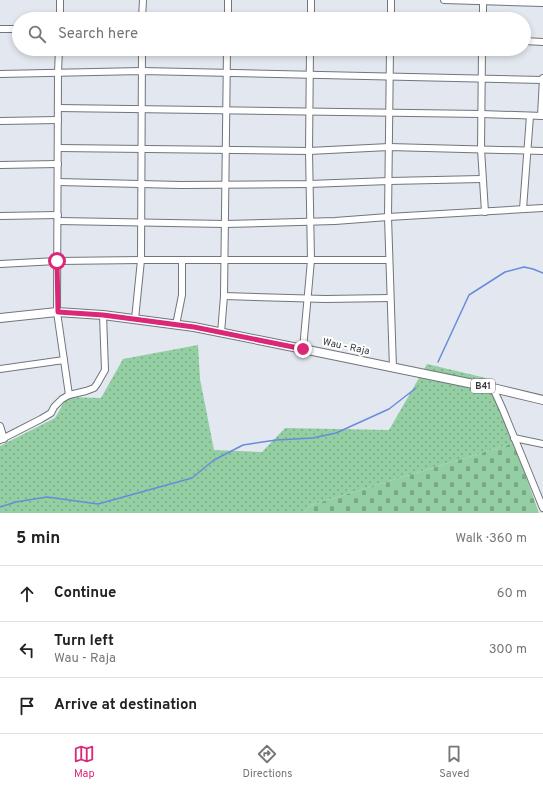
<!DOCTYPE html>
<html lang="en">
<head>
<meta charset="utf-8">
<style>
  body { margin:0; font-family:Overpass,sans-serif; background:#f6f6f6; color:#222 }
  .stop { position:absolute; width:12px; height:12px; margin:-9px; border:3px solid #db2777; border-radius:50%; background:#fff }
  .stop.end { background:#db2777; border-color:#fff; box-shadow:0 1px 4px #0008 }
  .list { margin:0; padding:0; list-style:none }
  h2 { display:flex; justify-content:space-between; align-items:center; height:52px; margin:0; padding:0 16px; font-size:17px }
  h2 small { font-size:13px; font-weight:400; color:#767676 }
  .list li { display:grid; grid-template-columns:26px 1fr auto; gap:12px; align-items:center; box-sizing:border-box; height:56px; padding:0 16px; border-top:1px solid #e0e0e0 }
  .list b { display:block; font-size:15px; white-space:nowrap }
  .list p { margin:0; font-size:13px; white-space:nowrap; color:#767676 }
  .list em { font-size:13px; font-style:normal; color:#767676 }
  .icon { flex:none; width:22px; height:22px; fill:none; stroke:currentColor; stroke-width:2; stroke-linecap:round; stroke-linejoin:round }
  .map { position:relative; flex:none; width:543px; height:513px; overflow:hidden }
  .search { position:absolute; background:#fff; box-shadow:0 2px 6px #0003; left:12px; right:12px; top:12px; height:44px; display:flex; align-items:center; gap:10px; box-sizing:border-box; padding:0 14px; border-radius:22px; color:#767676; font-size:15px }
  .sheet { height:220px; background:#fff }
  nav { display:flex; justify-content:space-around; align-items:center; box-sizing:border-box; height:56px; border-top:1px solid #e0e0e0; background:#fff; font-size:11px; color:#767676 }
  nav a { display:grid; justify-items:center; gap:2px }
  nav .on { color:#db2777 }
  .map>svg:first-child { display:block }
  .grass { fill:url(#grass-dots) }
  .cemetery { fill:url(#cemetery-stones) }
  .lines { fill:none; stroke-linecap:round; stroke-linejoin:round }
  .stream { stroke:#688cda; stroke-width:1.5 }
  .minor-casing { stroke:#71757c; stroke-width:8 }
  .major-casing { stroke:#71757c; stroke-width:10 }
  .minor { stroke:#fff; stroke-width:6 }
  .major { stroke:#fff; stroke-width:8 }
  .route { stroke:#db2777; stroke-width:5 }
  .labels { text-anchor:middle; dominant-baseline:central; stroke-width:4; stroke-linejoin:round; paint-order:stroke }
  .shield { fill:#fff; stroke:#727476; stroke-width:1 }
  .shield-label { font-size:9px; font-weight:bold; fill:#36383b }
  .street-label { font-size:10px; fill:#36383b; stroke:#fff }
</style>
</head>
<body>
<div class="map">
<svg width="543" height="513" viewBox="0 0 543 513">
  <defs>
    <pattern id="grass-dots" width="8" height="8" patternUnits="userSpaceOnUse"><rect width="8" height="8" fill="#94cea3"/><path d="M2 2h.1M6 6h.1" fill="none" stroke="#7aa886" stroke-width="1.8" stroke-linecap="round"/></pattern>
    <pattern id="cemetery-stones" width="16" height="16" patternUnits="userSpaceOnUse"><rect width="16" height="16" fill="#94cea3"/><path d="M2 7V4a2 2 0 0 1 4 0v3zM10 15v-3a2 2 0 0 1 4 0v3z" fill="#7aa886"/></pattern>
  </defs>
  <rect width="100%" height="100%" fill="#e3e8f0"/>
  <polygon class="grass" points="198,345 200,379 214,450 262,452 285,428 389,430 427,364 486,378 514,443 311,505 303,513 0,513 0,446 55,418 67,397 101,398 123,359"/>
  <polygon class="cemetery" points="514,443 539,513 303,513 311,505"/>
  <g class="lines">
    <g class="stream">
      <polyline points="438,362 469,295 505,272 524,267 533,269 543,273"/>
      <polyline points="0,507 16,502 47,497 98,504 192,478 214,460 243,445 276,440 313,438 336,433 389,409 416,388"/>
    </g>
    <g class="minor-casing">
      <g id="minor">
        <polyline points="444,0 543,3"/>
        <polyline points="60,19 60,0"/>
        <polyline points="142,19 143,0"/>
        <polyline points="228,19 228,0"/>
        <polyline points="311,19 311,0"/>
        <polyline points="391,19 391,0"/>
        <polyline points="483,19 483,0"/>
        <polyline points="0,29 19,29"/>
        <polyline points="524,41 543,42"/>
        <polyline points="59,49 58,72 57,312 69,395"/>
        <polyline points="390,49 388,217 393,368"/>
        <polyline points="482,49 481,149 485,212"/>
        <polyline points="0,74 142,71 543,80"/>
        <polyline points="58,108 481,114 543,116"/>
        <polyline points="541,116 543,78"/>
        <polyline points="0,121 58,120"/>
        <polyline points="58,148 309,151 389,147 543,151"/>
        <polyline points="0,165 58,164"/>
        <polyline points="58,182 181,185 309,184 389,181 482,179"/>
        <polyline points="523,209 530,116"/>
        <polyline points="0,216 58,215"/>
        <polyline points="58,221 225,224 335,221 388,217 543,208"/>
        <polyline points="0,264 57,261 141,260 389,260"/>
        <polyline points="224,296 325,299 390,298"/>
        <polyline points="135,319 141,260 142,49"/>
        <polyline points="176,325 182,295 182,260"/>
        <polyline points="221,333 224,296 227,49"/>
        <polyline points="303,349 311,260 309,151 310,49"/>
        <polyline points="0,369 64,360"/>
        <polyline points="493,388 503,410 543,508"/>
        <polyline points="0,426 4,439"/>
        <polyline points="514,438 543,444"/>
        <polyline points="0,440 41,419 51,413 54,407 62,399 69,395 86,391 94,388 97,384 105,370 103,315"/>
      </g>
    </g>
    <g class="major-casing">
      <polyline id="major" points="0,318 57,312 103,315 194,327 303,349 493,388 543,400"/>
    </g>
    <use href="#minor" class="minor"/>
    <use href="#major" class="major"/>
  </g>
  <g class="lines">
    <polyline class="route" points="57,261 58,312 103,315 194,327 303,349"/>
  </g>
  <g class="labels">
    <rect class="shield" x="471" y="379" width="24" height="14" rx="3"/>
    <g class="shield-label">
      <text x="483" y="386">B41</text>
    </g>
    <g class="street-label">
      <text transform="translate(346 347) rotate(12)">Wau - Raja</text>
    </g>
  </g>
</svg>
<div class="stop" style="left:57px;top:261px"></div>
<div class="stop end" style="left:303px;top:349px"></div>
<div class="search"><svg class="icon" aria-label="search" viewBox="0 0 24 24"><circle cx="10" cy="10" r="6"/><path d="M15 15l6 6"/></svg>Search here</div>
</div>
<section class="sheet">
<h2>5 min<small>Walk · 360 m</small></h2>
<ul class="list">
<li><svg class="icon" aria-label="ahead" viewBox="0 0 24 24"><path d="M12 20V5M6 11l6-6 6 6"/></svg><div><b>Continue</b></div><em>60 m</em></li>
<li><svg class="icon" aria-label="left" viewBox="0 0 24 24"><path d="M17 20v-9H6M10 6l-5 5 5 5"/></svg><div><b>Turn left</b><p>Wau - Raja</p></div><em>300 m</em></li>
<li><svg class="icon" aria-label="arrive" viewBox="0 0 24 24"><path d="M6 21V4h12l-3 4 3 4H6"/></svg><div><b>Arrive at destination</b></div></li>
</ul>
</section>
<nav>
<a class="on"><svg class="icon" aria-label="map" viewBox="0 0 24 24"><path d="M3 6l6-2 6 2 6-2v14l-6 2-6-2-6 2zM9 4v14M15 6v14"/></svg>Map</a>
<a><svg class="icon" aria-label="directions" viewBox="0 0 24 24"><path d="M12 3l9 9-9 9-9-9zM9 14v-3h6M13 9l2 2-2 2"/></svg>Directions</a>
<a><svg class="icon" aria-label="saved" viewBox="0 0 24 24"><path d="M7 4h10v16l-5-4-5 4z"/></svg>Saved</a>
</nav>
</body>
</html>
